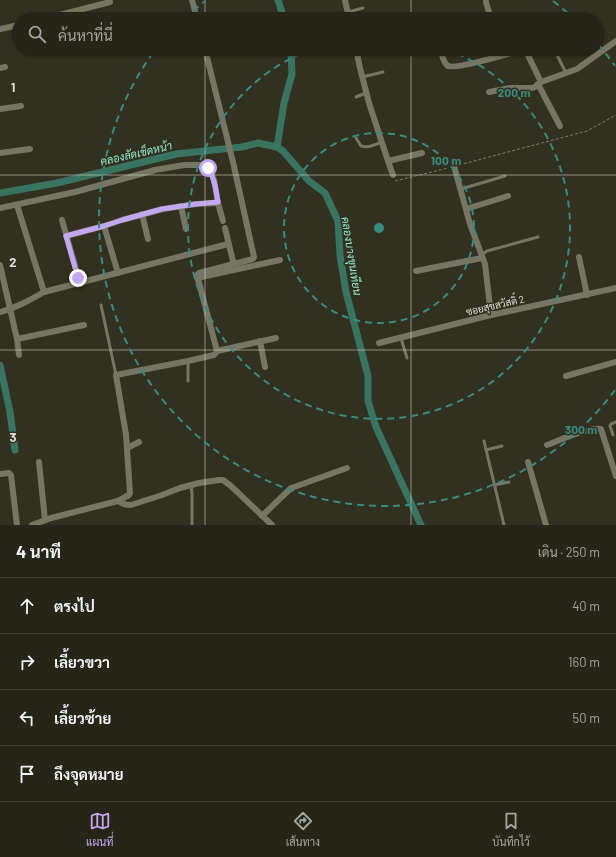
<!DOCTYPE html>
<html lang="th">
<head>
<meta charset="utf-8">
<style>
  body { margin:0; font-family:Barlow,Sarabun,sans-serif; background:#323124; color:#f1f3f6 }
  .stop { position:absolute; width:12px; height:12px; margin:-9px; border:3px solid #c2a8f3; border-radius:50%; background:#fff }
  .stop.end { background:#c2a8f3; border-color:#fff; box-shadow:0 1px 4px #0008 }
  .list { margin:0; padding:0; list-style:none }
  h2 { display:flex; justify-content:space-between; align-items:center; height:52px; margin:0; padding:0 16px; font-size:17px }
  h2 small { font-size:13px; font-weight:400; color:#a4a5a1 }
  .list li { display:grid; grid-template-columns:26px 1fr auto; gap:12px; align-items:center; box-sizing:border-box; height:56px; padding:0 16px; border-top:1px solid #424236 }
  .list b { display:block; font-size:15px; white-space:nowrap }
  .list em { font-size:13px; font-style:normal; color:#a4a5a1 }
  .icon { flex:none; width:22px; height:22px; fill:none; stroke:currentColor; stroke-width:2; stroke-linecap:round; stroke-linejoin:round }
  .map { position:relative; flex:none; width:616px; height:525px; overflow:hidden }
  .search { position:absolute; background:#262517; box-shadow:0 1px 3px #0004; left:12px; right:12px; top:12px; height:44px; display:flex; align-items:center; gap:10px; box-sizing:border-box; padding:0 14px; border-radius:22px; color:#a4a5a1; font-size:15px }
  .sheet { height:276px; background:#262517 }
  nav { display:flex; justify-content:space-around; align-items:center; box-sizing:border-box; height:56px; border-top:1px solid #424236; background:#262517; font-size:11px; color:#a4a5a1 }
  nav a { display:grid; justify-items:center; gap:2px }
  nav .on { color:#c2a8f3 }
  .map>svg:first-child { display:block }
  .lines { fill:none; stroke-linecap:round; stroke-linejoin:round }
  .canal { stroke:#397463; stroke-width:7 }
  .path { stroke:#7e7d6e; stroke-width:1; stroke-dasharray:3 2; stroke-linecap:butt }
  .lane { stroke:#777662; stroke-width:3 }
  .street { stroke:#777662; stroke-width:6 }
  .route { stroke:#c2a8f3; stroke-width:5 }
  .grid { fill:none; stroke:#deddd2; stroke-width:1; stroke-opacity:0.55 }
  .ring { fill:none; stroke:#388b82; stroke-width:2; stroke-dasharray:7 5 }
  .labels { text-anchor:middle; dominant-baseline:central; stroke-width:3; stroke-linejoin:round; paint-order:stroke }
  .street-label { font-size:10px; fill:#deddd2; stroke:#32311f }
  .water-label { font-size:11px; font-style:italic; fill:#8eeace; stroke:#32311f }
  .grid-label { font-size:13px; text-anchor:middle; font-weight:bold; fill:#deddd2; stroke:#32311f; stroke-width:3; stroke-linejoin:round; paint-order:stroke }
  .centre { fill:#388b82; stroke:#32311f; stroke-width:2 }
  .ring-label { font-size:12px; text-anchor:middle; font-weight:bold; fill:#388b82; stroke:#32311f; stroke-width:3; stroke-linejoin:round; paint-order:stroke }
</style>
</head>
<body>
<div class="map">
<svg width="616" height="525" viewBox="0 0 616 525">
  <rect width="100%" height="100%" fill="#32311f"/>
  <g class="lines">
    <g class="canal">
      <polyline points="278,0 279,3 284,19"/>
      <polyline points="277,147 284,103 292,74 291,49"/>
      <polyline points="0,193 57,183 176,154 242,147 258,143 277,147 283,151 309,181 325,193 338,221 340,255 346,292 368,376 368,401 376,427 421,525"/>
      <polyline points="0,365 10,412 15,450"/>
    </g>
    <g class="path">
      <polyline points="459,165 587,131 616,115"/>
      <polyline points="395,181 448,168"/>
    </g>
    <g class="lane">
      <polyline points="348,12 363,8"/>
      <polyline points="554,49 566,73"/>
      <polyline points="362,77 383,72"/>
      <polyline points="356,97 366,93"/>
      <path d="M356,138L361,146C369,148 374,145 382,142"/>
      <polyline points="461,189 505,176"/>
      <polyline points="481,255 487,251 538,237"/>
      <polyline points="101,305 116,375"/>
      <polyline points="401,338 407,358"/>
      <polyline points="188,361 188,381"/>
      <polyline points="613,435 610,426 611,424 616,422"/>
      <polyline points="484,441 504,525"/>
      <polyline points="486,450 502,446"/>
      <polyline points="191,485 192,494 192,525"/>
      <polyline points="494,485 509,482"/>
    </g>
    <g class="street">
      <polyline points="192,0 197,19"/>
      <polyline points="345,0 349,19"/>
      <polyline points="486,2 491,19"/>
      <polyline points="44,19 110,2"/>
      <polyline points="0,29 19,25"/>
      <polyline points="356,49 360,68 369,103 388,161 422,153"/>
      <path d="M440,49C442,54 443,63 448,66C456,70 514,52 525,49"/>
      <polyline points="525,49 541,82 577,69 616,41"/>
      <polyline points="0,68 5,67"/>
      <polyline points="538,84 560,126"/>
      <polyline points="489,92 510,88 532,88 535,87 541,82"/>
      <polyline points="0,109 21,106"/>
      <polyline points="0,153 30,149"/>
      <polyline points="388,161 393,175"/>
      <polyline points="454,166 470,224 485,264 491,315"/>
      <polyline points="17,205 44,292"/>
      <polyline points="181,206 186,229"/>
      <polyline points="0,208 75,192 155,170 184,165 204,165 208,168 211,173 214,180 218,203 223,221"/>
      <polyline points="466,209 508,196"/>
      <polyline points="142,214 148,239"/>
      <polyline points="62,220 80,283"/>
      <polyline points="104,226 118,273"/>
      <polyline points="225,228 233,261"/>
      <polyline points="66,236 104,226 122,220 163,209 196,204 218,203"/>
      <polyline points="579,257 587,295"/>
      <polyline points="0,265 17,339 19,355"/>
      <polyline points="416,271 482,258"/>
      <polyline points="197,278 280,260"/>
      <path d="M0,312C16,308 30,300 44,292L228,244"/>
      <polyline points="17,339 84,325"/>
      <polyline points="260,341 265,367"/>
      <polyline points="379,343 491,315 616,288"/>
      <polyline points="217,351 276,338"/>
      <polyline points="566,376 616,362"/>
      <path d="M547,445C558,441 591,426 601,429L616,476"/>
      <polyline points="127,448 139,442"/>
      <polyline points="39,462 45,520"/>
      <polyline points="528,462 546,525"/>
      <polyline points="0,474 9,473 11,475 17,525"/>
      <path d="M118,501C123,504 125,505 131,505L162,495L180,488L199,483L219,480H223L231,486L272,525"/>
      <polyline points="262,516 291,488 297,486 347,468"/>
      <polyline points="32,525 51,518 118,501 129,495 130,493 126,435 116,375 188,361 214,355 216,353 217,351 197,275 199,273 253,259 254,257 233,162 205,49"/>
    </g>
  </g>
  <g class="lines">
    <path class="route" d="M78,278L66,236L104,226L122,220L162,209L196,204L218,202C216,191 215,178 208,168"/>
  </g>
  <path class="grid" d="M205,0V19M411,0V19M205,49V525M411,49V525M0,175H616M0,350H616"/>
  <g class="ring">
    <circle cx="379" cy="228" r="95"/>
    <path d="M446 49A191 191 0 1 1 312 49"/>
    <path d="M615 390A286 286 0 1 1 155 50M184 19A286 286 0 0 1 205 1M553 1A286 286 0 0 1 574 19M598 44A286 286 0 0 1 615 66"/>
  </g>
  <g class="labels">
    <g class="street-label">
      <text transform="translate(495 305) rotate(-13)">ซอยสุขสวัสดิ์ 2</text>
    </g>
    <g class="water-label">
      <text transform="translate(136 153) rotate(-13)">คลองลัดเช็ดหน้า</text>
      <text transform="translate(352 256) rotate(81)">คลองบางขุนเทียน</text>
    </g>
  </g>
  <g class="grid-label">
    <text x="13" y="92">1</text>
    <text x="13" y="267">2</text>
    <text x="13" y="442">3</text>
  </g>
  <circle cx="379" cy="228" r="6" class="centre"/>
  <g class="ring-label">
    <text x="514" y="97">200 m</text>
    <text x="446" y="165">100 m</text>
    <text x="581" y="434">300 m</text>
  </g>
</svg>
<div class="stop" style="left:208px;top:168px"></div>
<div class="stop end" style="left:78px;top:278px"></div>
<div class="search"><svg class="icon" aria-label="search" viewBox="0 0 24 24"><circle cx="10" cy="10" r="6"/><path d="M15 15l6 6"/></svg>ค้นหาที่นี่</div>
</div>
<section class="sheet">
<h2>4 นาที<small>เดิน · 250 m</small></h2>
<ul class="list">
<li><svg class="icon" aria-label="ahead" viewBox="0 0 24 24"><path d="M12 20V5M6 11l6-6 6 6"/></svg><div><b>ตรงไป</b></div><em>40 m</em></li>
<li><svg class="icon" aria-label="right" viewBox="0 0 24 24"><path d="M7 20v-9h11M14 6l5 5-5 5"/></svg><div><b>เลี้ยวขวา</b></div><em>160 m</em></li>
<li><svg class="icon" aria-label="left" viewBox="0 0 24 24"><path d="M17 20v-9H6M10 6l-5 5 5 5"/></svg><div><b>เลี้ยวซ้าย</b></div><em>50 m</em></li>
<li><svg class="icon" aria-label="arrive" viewBox="0 0 24 24"><path d="M6 21V4h12l-3 4 3 4H6"/></svg><div><b>ถึงจุดหมาย</b></div></li>
</ul>
</section>
<nav>
<a class="on"><svg class="icon" aria-label="map" viewBox="0 0 24 24"><path d="M3 6l6-2 6 2 6-2v14l-6 2-6-2-6 2zM9 4v14M15 6v14"/></svg>แผนที่</a>
<a><svg class="icon" aria-label="directions" viewBox="0 0 24 24"><path d="M12 3l9 9-9 9-9-9zM9 14v-3h6M13 9l2 2-2 2"/></svg>เส้นทาง</a>
<a><svg class="icon" aria-label="saved" viewBox="0 0 24 24"><path d="M7 4h10v16l-5-4-5 4z"/></svg>บันทึกไว้</a>
</nav>
</body>
</html>
